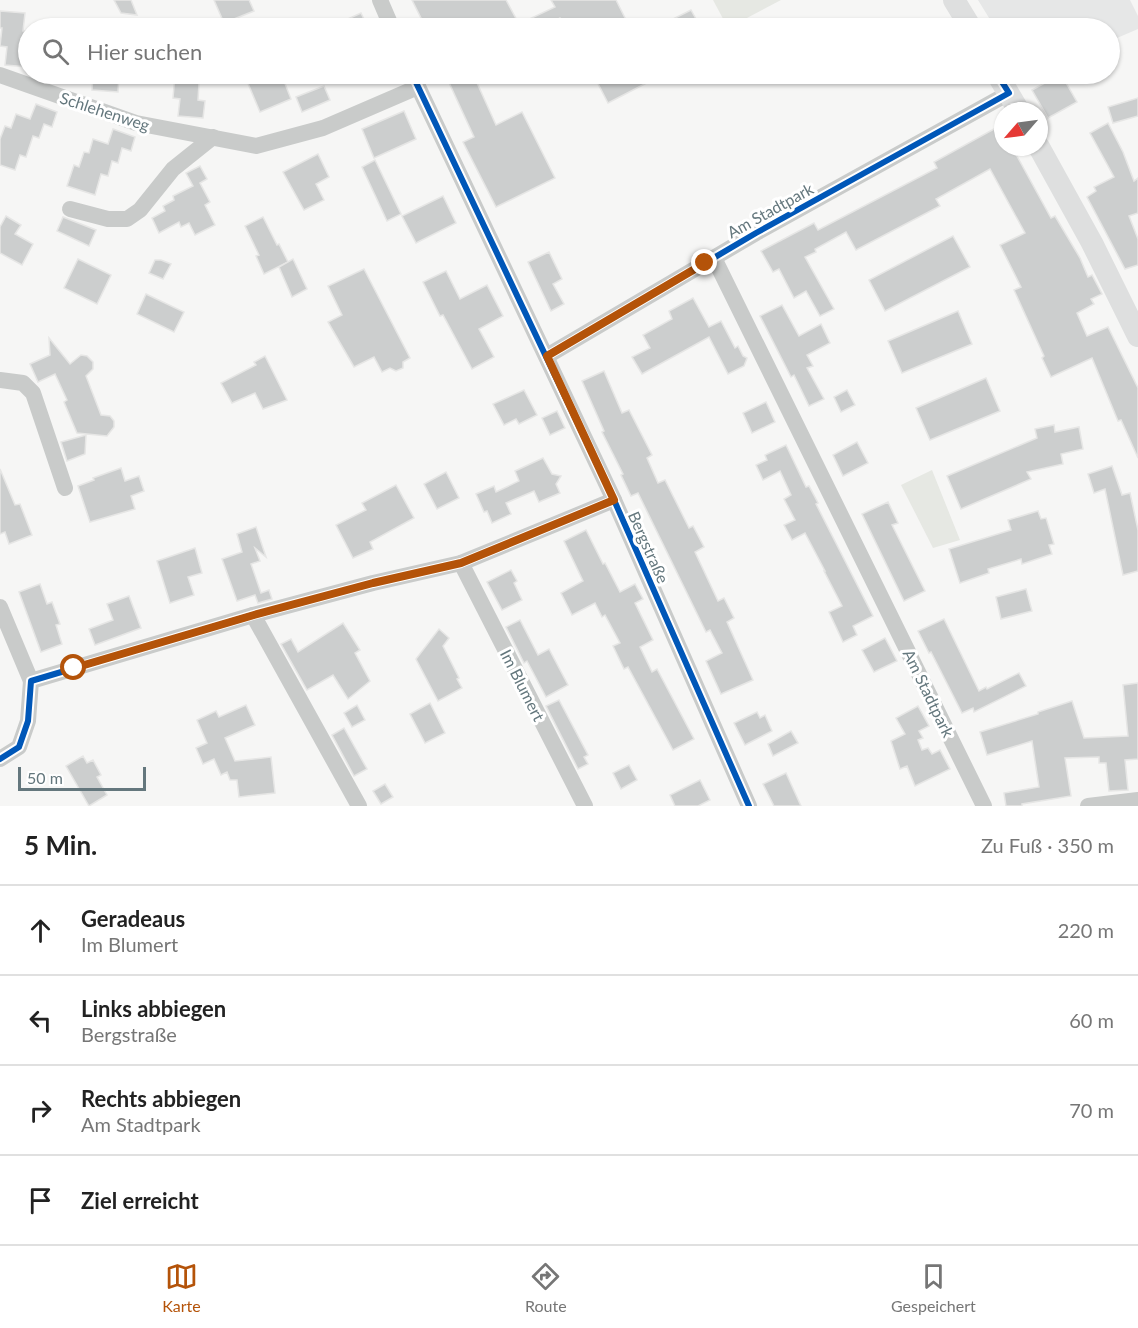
<!DOCTYPE html>
<html lang="de">
<head>
<meta charset="utf-8">
<style>
  body { margin:0; font-family:Lato,sans-serif; background:#f2f2f2; color:#222 }
  .compass { position:absolute; left:994px; top:102px; width:54px; height:54px; border-radius:50%; background:#fff; box-shadow:0 2px 4px #0004; rotate:242deg }
  .scale { position:absolute; left:18px; bottom:15px; width:128px; box-sizing:border-box; padding-left:6px; border:3px solid #64777d; border-top:0; font-size:16px; line-height:21px; white-space:nowrap; color:#64777d; -webkit-text-stroke:4px #fff; paint-order:stroke }
  .stop { position:absolute; width:18px; height:18px; margin:-14px; border:4px solid #b45309; border-radius:50%; background:#fff }
  .stop.end { background:#b45309; border-color:#fff; box-shadow:0 2px 6px #0008 }
  .list { margin:0; padding:0; list-style:none }
  h2 { display:flex; justify-content:space-between; align-items:center; height:78px; margin:0; padding:0 24px; font-size:26px }
  h2 small { font-size:20px; font-weight:400; color:#767676 }
  .list li { display:grid; grid-template-columns:39px 1fr auto; gap:18px; align-items:center; box-sizing:border-box; height:90px; padding:0 24px; border-top:2px solid #e0e0e0 }
  .list b { display:block; font-size:22px; white-space:nowrap }
  .list p { margin:0; font-size:20px; white-space:nowrap; color:#767676 }
  .list em { font-size:20px; font-style:normal; color:#767676 }
  .icon { flex:none; width:33px; height:33px; fill:none; stroke:currentColor; stroke-width:2; stroke-linecap:round; stroke-linejoin:round }
  .map { position:relative; flex:none; width:1138px; height:806px; overflow:hidden }
  .search { position:absolute; background:#fff; box-shadow:0 2px 4px #0004; left:18px; right:18px; top:18px; height:66px; display:flex; align-items:center; gap:15px; box-sizing:border-box; padding:0 21px; border-radius:33px; color:#767676; font-size:22px }
  .sheet { height:438px; background:#fff }
  nav { display:flex; justify-content:space-around; align-items:center; box-sizing:border-box; height:84px; border-top:2px solid #e0e0e0; background:#fff; font-size:16px; color:#767676 }
  nav a { display:grid; justify-items:center; gap:3px }
  nav .on { color:#b45309 }
  .map>svg:first-child { display:block }
  .built { fill:#e6e7e7 }
  .green { fill:#e6e8e3 }
  .building { fill:#cccece; stroke:#e6e6e5; stroke-width:1.5 }
  .lines { fill:none; stroke-linecap:round; stroke-linejoin:round }
  .street { stroke:#c9cbca; stroke-width:16 }
  .secondary { stroke:#dedfdf; stroke-width:22 }
  .cycleway-casing { stroke:#fff; stroke-width:10 }
  .cycleway { stroke:#0057b8; stroke-width:6 }
  .route { stroke:#b45309; stroke-width:8 }
  .labels { text-anchor:middle; dominant-baseline:central; stroke-width:6; stroke-linejoin:round; paint-order:stroke }
  .street-label { font-size:16px; fill:#64777d; stroke:#fff }
</style>
</head>
<body>
<div class="map">
<svg width="1138" height="806" viewBox="0 0 1138 806">
  <rect width="100%" height="100%" fill="#f6f6f5"/>
  <polygon class="built" points="978,0 1130,0 1138,16 1138,29 1110,41 1110,28 993,28 994,26"/>
  <g class="green">
    <polygon points="713,0 781,0 728,28"/>
    <polygon points="932,470 960,540 933,548 901,485"/>
  </g>
  <g class="building">
    <polygon points="114,0 131,0 137,15 121,13"/>
    <polygon points="214,0 249,0 254,11 224,23"/>
    <polygon points="412,0 506,0 519,24 555,7 551,0 616,0 630,28 566,28 560,18 540,28 426,28"/>
    <polygon points="691,10 701,28 655,28"/>
    <polygon points="0,11 25,13 23,31 27,31 25,49 28,49 28,67 5,65 7,47 0,46 2,28 0,28"/>
    <polygon points="361,13 368,28 328,28"/>
    <polygon points="93,74 119,75 118,92 92,90"/>
    <polygon points="175,74 193,74 192,82 199,83 198,100 205,101 203,118 178,116 180,99 173,98"/>
    <polygon points="244,74 277,74 281,83 284,81 291,99 260,112"/>
    <polygon points="445,74 473,74 496,125 522,112 555,178 496,207 463,142 474,137"/>
    <polygon points="593,74 664,74 608,103"/>
    <polygon points="1061,74 1077,102 1048,118 1032,90"/>
    <polygon points="324,86 330,100 302,112 296,97"/>
    <polygon points="1138,98 1138,116 1113,123 1108,107"/>
    <polygon points="36,104 57,112 52,127 44,124 39,138 33,136 26,157 20,155 15,170 0,165 0,139 5,126 11,128 16,114 30,119"/>
    <polygon points="404,111 416,139 374,158 362,129"/>
    <polygon points="1108,123 1123,152 1134,181 1138,178 1138,213 1129,216 1138,239 1138,265 1125,269 1087,197 1096,191 1094,187 1114,177 1090,133"/>
    <polygon points="1003,124 1003,147 1012,147 1051,218 1055,216 1080,258 1088,277 1092,275 1102,294 1091,299 1094,304 1077,313 1087,336 1108,327 1138,388 1138,458 1121,420 1118,421 1092,358 1051,377 1042,358 1044,356 1014,290 1021,287 1000,245 1025,233 990,169 936,199 940,206 856,250 846,232 815,249 816,252 805,257 834,309 820,316 806,291 794,298 779,269 773,272 761,251 814,223 818,230 937,168 934,162"/>
    <polygon points="113,129 135,137 131,151 122,148 118,163 112,161 108,176 101,174 95,195 67,186 74,165 79,167 84,152 89,153 93,139 108,144"/>
    <polygon points="318,154 329,177 316,184 324,200 304,210 283,172"/>
    <polygon points="375,160 401,214 387,221 362,167"/>
    <polygon points="200,166 207,179 200,183 210,202 205,205 215,225 195,235 189,223 181,227 179,222 159,233 152,218 165,211 163,206 174,200 173,196 193,186 186,173"/>
    <polygon points="443,196 456,223 416,243 402,216"/>
    <polygon points="6,216 21,225 15,234 33,244 22,265 0,253 0,227"/>
    <polygon points="63,217 96,230 89,246 57,231"/>
    <polygon points="263,217 277,245 279,244 288,262 264,274 256,256 259,255 245,226"/>
    <polygon points="953,236 970,267 885,311 869,280"/>
    <polygon points="549,252 562,279 553,284 564,304 551,311 528,262"/>
    <polygon points="78,259 111,275 97,304 64,288"/>
    <polygon points="293,259 307,289 292,297 279,267"/>
    <polygon points="155,260 161,260 171,264 163,279 149,273"/>
    <polygon points="364,269 410,358 403,362 403,368 396,371 390,368 382,372 374,357 354,367 328,322 342,315 328,286"/>
    <polygon points="446,271 460,299 487,285 503,316 479,329 494,357 472,369 443,315 440,316 423,282"/>
    <polygon points="146,294 184,312 174,332 137,314"/>
    <polygon points="693,298 709,327 721,321 735,348 738,346 743,356 747,358 744,366 728,374 709,337 642,374 632,357 650,348 643,335 672,319 669,311"/>
    <polygon points="782,305 799,336 821,324 830,343 807,355 813,366 807,368 824,399 809,406 794,375 791,377 760,316"/>
    <polygon points="958,311 972,344 902,373 888,341"/>
    <polygon points="49,338 70,364 81,355 87,356 93,362 93,369 86,376 101,415 110,416 114,421 114,427 107,436 77,433 64,402 67,400 55,374 38,382 30,364 50,355"/>
    <polygon points="265,356 287,400 263,409 255,393 232,403 221,383 256,365 254,362"/>
    <polygon points="604,371 622,413 629,410 652,455 647,458 658,483 665,480 689,528 693,526 704,547 695,552 718,601 724,598 734,618 727,622 753,680 721,694 706,661 722,653 710,630 706,632 638,493 631,496 621,475 623,474 602,432 604,431 582,381"/>
    <polygon points="986,378 1000,411 930,440 916,408"/>
    <polygon points="524,390 537,415 519,424 516,419 504,425 493,404"/>
    <polygon points="847,390 855,405 841,412 834,397"/>
    <polygon points="766,402 775,422 752,433 743,413"/>
    <polygon points="557,411 565,428 550,435 542,418"/>
    <polygon points="1054,425 1055,432 1079,427 1083,449 1061,454 1063,464 1027,472 1031,479 961,509 947,476 1037,438 1035,429"/>
    <polygon points="86,435 85,454 67,461 61,442"/>
    <polygon points="857,442 868,463 843,476 833,455"/>
    <polygon points="786,445 806,487 809,486 818,503 816,504 873,616 853,626 857,635 843,642 829,612 842,606 824,571 825,571 805,533 792,540 784,525 795,520 784,499 791,495 780,471 763,480 756,465 767,460 765,455"/>
    <polygon points="543,458 552,474 561,476 556,484 560,493 539,502 534,491 506,503 511,514 492,523 487,511 484,512 476,494 494,486 496,492 519,481 515,471"/>
    <polygon points="1112,466 1122,495 1130,493 1138,530 1138,571 1123,575 1105,489 1094,493 1088,474"/>
    <polygon points="121,468 125,481 139,476 144,491 131,496 135,509 90,522 78,486 94,480 93,478"/>
    <polygon points="0,469 15,505 20,504 32,535 9,544 5,532 0,534"/>
    <polygon points="446,472 459,498 437,509 424,484"/>
    <polygon points="396,485 414,518 370,542 373,549 353,558 336,525 366,510 362,503"/>
    <polygon points="888,502 898,523 892,525 925,591 904,601 862,514"/>
    <polygon points="1038,511 1041,519 1046,518 1054,544 1049,545 1052,554 1022,564 1021,559 988,569 989,573 960,583 949,549 1011,530 1008,520"/>
    <polygon points="256,527 266,557 255,548 260,561 251,564 261,593 269,590 272,599 258,603 255,595 237,601 222,559 242,552 237,534"/>
    <polygon points="586,530 603,564 605,563 620,592 635,584 643,599 635,603 653,640 640,647 652,672 657,669 694,739 673,750 628,667 624,669 613,646 620,643 605,615 602,617 595,603 572,615 561,593 583,581 564,541"/>
    <polygon points="195,548 202,573 188,577 194,595 170,603 157,561"/>
    <polygon points="511,570 517,581 514,583 522,600 502,610 487,582"/>
    <polygon points="40,584 47,604 52,602 60,624 56,625 62,644 41,652 19,592"/>
    <polygon points="1026,589 1032,611 1001,619 996,597"/>
    <polygon points="129,596 141,628 95,645 89,629 113,620 107,604"/>
    <polygon points="944,619 979,691 986,687 987,689 1019,673 1026,686 974,712 973,708 962,713 931,652 929,653 918,631"/>
    <polygon points="520,620 538,655 549,649 568,685 546,697 527,661 524,663 506,627"/>
    <polygon points="343,623 360,650 355,653 370,681 348,699 333,675 307,690 281,644 291,639 298,652"/>
    <polygon points="439,629 449,638 443,646 459,678 457,679 462,688 438,701 416,659"/>
    <polygon points="885,638 897,661 874,672 862,650"/>
    <polygon points="1138,683 1138,759 1125,760 1128,790 1109,791 1106,763 1099,763 1099,757 1065,758 1071,796 1022,804 1022,806 1006,806 1004,793 1039,787 1032,741 987,755 980,732 1038,714 1038,712 1072,701 1084,738 1128,736 1123,685"/>
    <polygon points="559,700 588,755 584,757 588,764 578,769 546,706"/>
    <polygon points="430,703 445,733 425,743 410,714"/>
    <polygon points="246,705 255,725 225,738 235,761 271,757 275,793 239,797 237,780 230,780 227,772 221,775 214,759 203,764 196,748 207,743 197,720 216,711 219,717"/>
    <polygon points="357,705 365,720 352,727 344,713"/>
    <polygon points="918,706 929,726 919,731 923,738 918,740 922,750 928,748 932,754 940,750 950,769 915,786 907,766 900,769 891,741 905,734 896,718"/>
    <polygon points="757,712 760,718 765,715 772,731 745,745 734,723"/>
    <polygon points="344,728 367,769 354,776 332,735"/>
    <polygon points="791,731 798,743 773,756 768,744"/>
    <polygon points="83,756 87,763 93,760 101,775 97,777 107,795 89,806 66,766"/>
    <polygon points="629,765 637,780 621,789 613,773"/>
    <polygon points="786,773 801,806 774,806 763,784"/>
    <polygon points="700,780 710,800 698,806 675,806 670,795"/>
    <polygon points="385,784 393,797 381,804 373,791"/>
  </g>
  <g class="lines">
    <g class="street">
      <polyline points="380,0 392,28"/>
      <polyline points="412,74 614,500 749,806"/>
      <polyline points="0,75 136,123 256,146 323,128 418,87"/>
      <polyline points="70,209 108,219 127,219 140,210 173,169 213,137"/>
      <polyline points="714,258 984,806"/>
      <polyline points="547,356 756,233 1009,93"/>
      <polyline points="0,380 23,383 33,393 65,488"/>
      <polyline points="461,563 585,806"/>
      <polyline points="0,607 31,681"/>
      <polyline points="253,615 359,806"/>
      <polyline points="0,759 19,747 28,721 31,681 253,615 373,583 461,563 614,500"/>
      <polyline points="1088,806 1138,800"/>
    </g>
    <g class="secondary">
      <polyline points="954,0 971,28"/>
      <polyline points="997,74 1019,111"/>
      <polyline points="1039,147 1092,243 1138,336"/>
    </g>
    <g class="cycleway-casing">
      <g id="cycleway">
        <polyline points="412,74 614,500 749,806"/>
        <polyline points="547,356 756,233 1009,93 997,74"/>
        <polyline points="0,759 19,747 28,721 31,681 253,615 373,583 461,563 614,500"/>
      </g>
    </g>
    <use href="#cycleway" class="cycleway"/>
  </g>
  <g class="lines">
    <polyline class="route" points="74,668 254,615 373,583 461,563 614,500 547,356 705,263"/>
  </g>
  <g class="labels">
    <g class="street-label">
      <text transform="translate(105 111) rotate(18)">Schlehenweg</text>
      <text transform="translate(770 210) rotate(-29)">Am Stadtpark</text>
      <text transform="translate(649 547) rotate(66)">Bergstraße</text>
      <text transform="translate(523 685) rotate(63)">Im Blumert</text>
      <text transform="translate(929 693) rotate(64)">Am Stadtpark</text>
    </g>
  </g>
</svg>
<svg class="compass" viewBox="-18 -18 36 36"><path d="M0-13l5 13h-10z" fill="#e53935"/><path d="M0 13l5-13h-10z" fill="#767676"/></svg>
<div class="scale">50 m</div>
<div class="stop" style="left:74px;top:668px"></div>
<div class="stop end" style="left:705px;top:263px"></div>
<div class="search"><svg class="icon" aria-label="search" viewBox="0 0 24 24"><circle cx="10" cy="10" r="6"/><path d="M15 15l6 6"/></svg>Hier suchen</div>
</div>
<section class="sheet">
<h2>5 Min.<small>Zu Fuß · 350 m</small></h2>
<ul class="list">
<li><svg class="icon" aria-label="ahead" viewBox="0 0 24 24"><path d="M12 20V5M6 11l6-6 6 6"/></svg><div><b>Geradeaus</b><p>Im Blumert</p></div><em>220 m</em></li>
<li><svg class="icon" aria-label="left" viewBox="0 0 24 24"><path d="M17 20v-9H6M10 6l-5 5 5 5"/></svg><div><b>Links abbiegen</b><p>Bergstraße</p></div><em>60 m</em></li>
<li><svg class="icon" aria-label="right" viewBox="0 0 24 24"><path d="M7 20v-9h11M14 6l5 5-5 5"/></svg><div><b>Rechts abbiegen</b><p>Am Stadtpark</p></div><em>70 m</em></li>
<li><svg class="icon" aria-label="arrive" viewBox="0 0 24 24"><path d="M6 21V4h12l-3 4 3 4H6"/></svg><div><b>Ziel erreicht</b></div></li>
</ul>
</section>
<nav>
<a class="on"><svg class="icon" aria-label="map" viewBox="0 0 24 24"><path d="M3 6l6-2 6 2 6-2v14l-6 2-6-2-6 2zM9 4v14M15 6v14"/></svg>Karte</a>
<a><svg class="icon" aria-label="directions" viewBox="0 0 24 24"><path d="M12 3l9 9-9 9-9-9zM9 14v-3h6M13 9l2 2-2 2"/></svg>Route</a>
<a><svg class="icon" aria-label="saved" viewBox="0 0 24 24"><path d="M7 4h10v16l-5-4-5 4z"/></svg>Gespeichert</a>
</nav>
</body>
</html>
